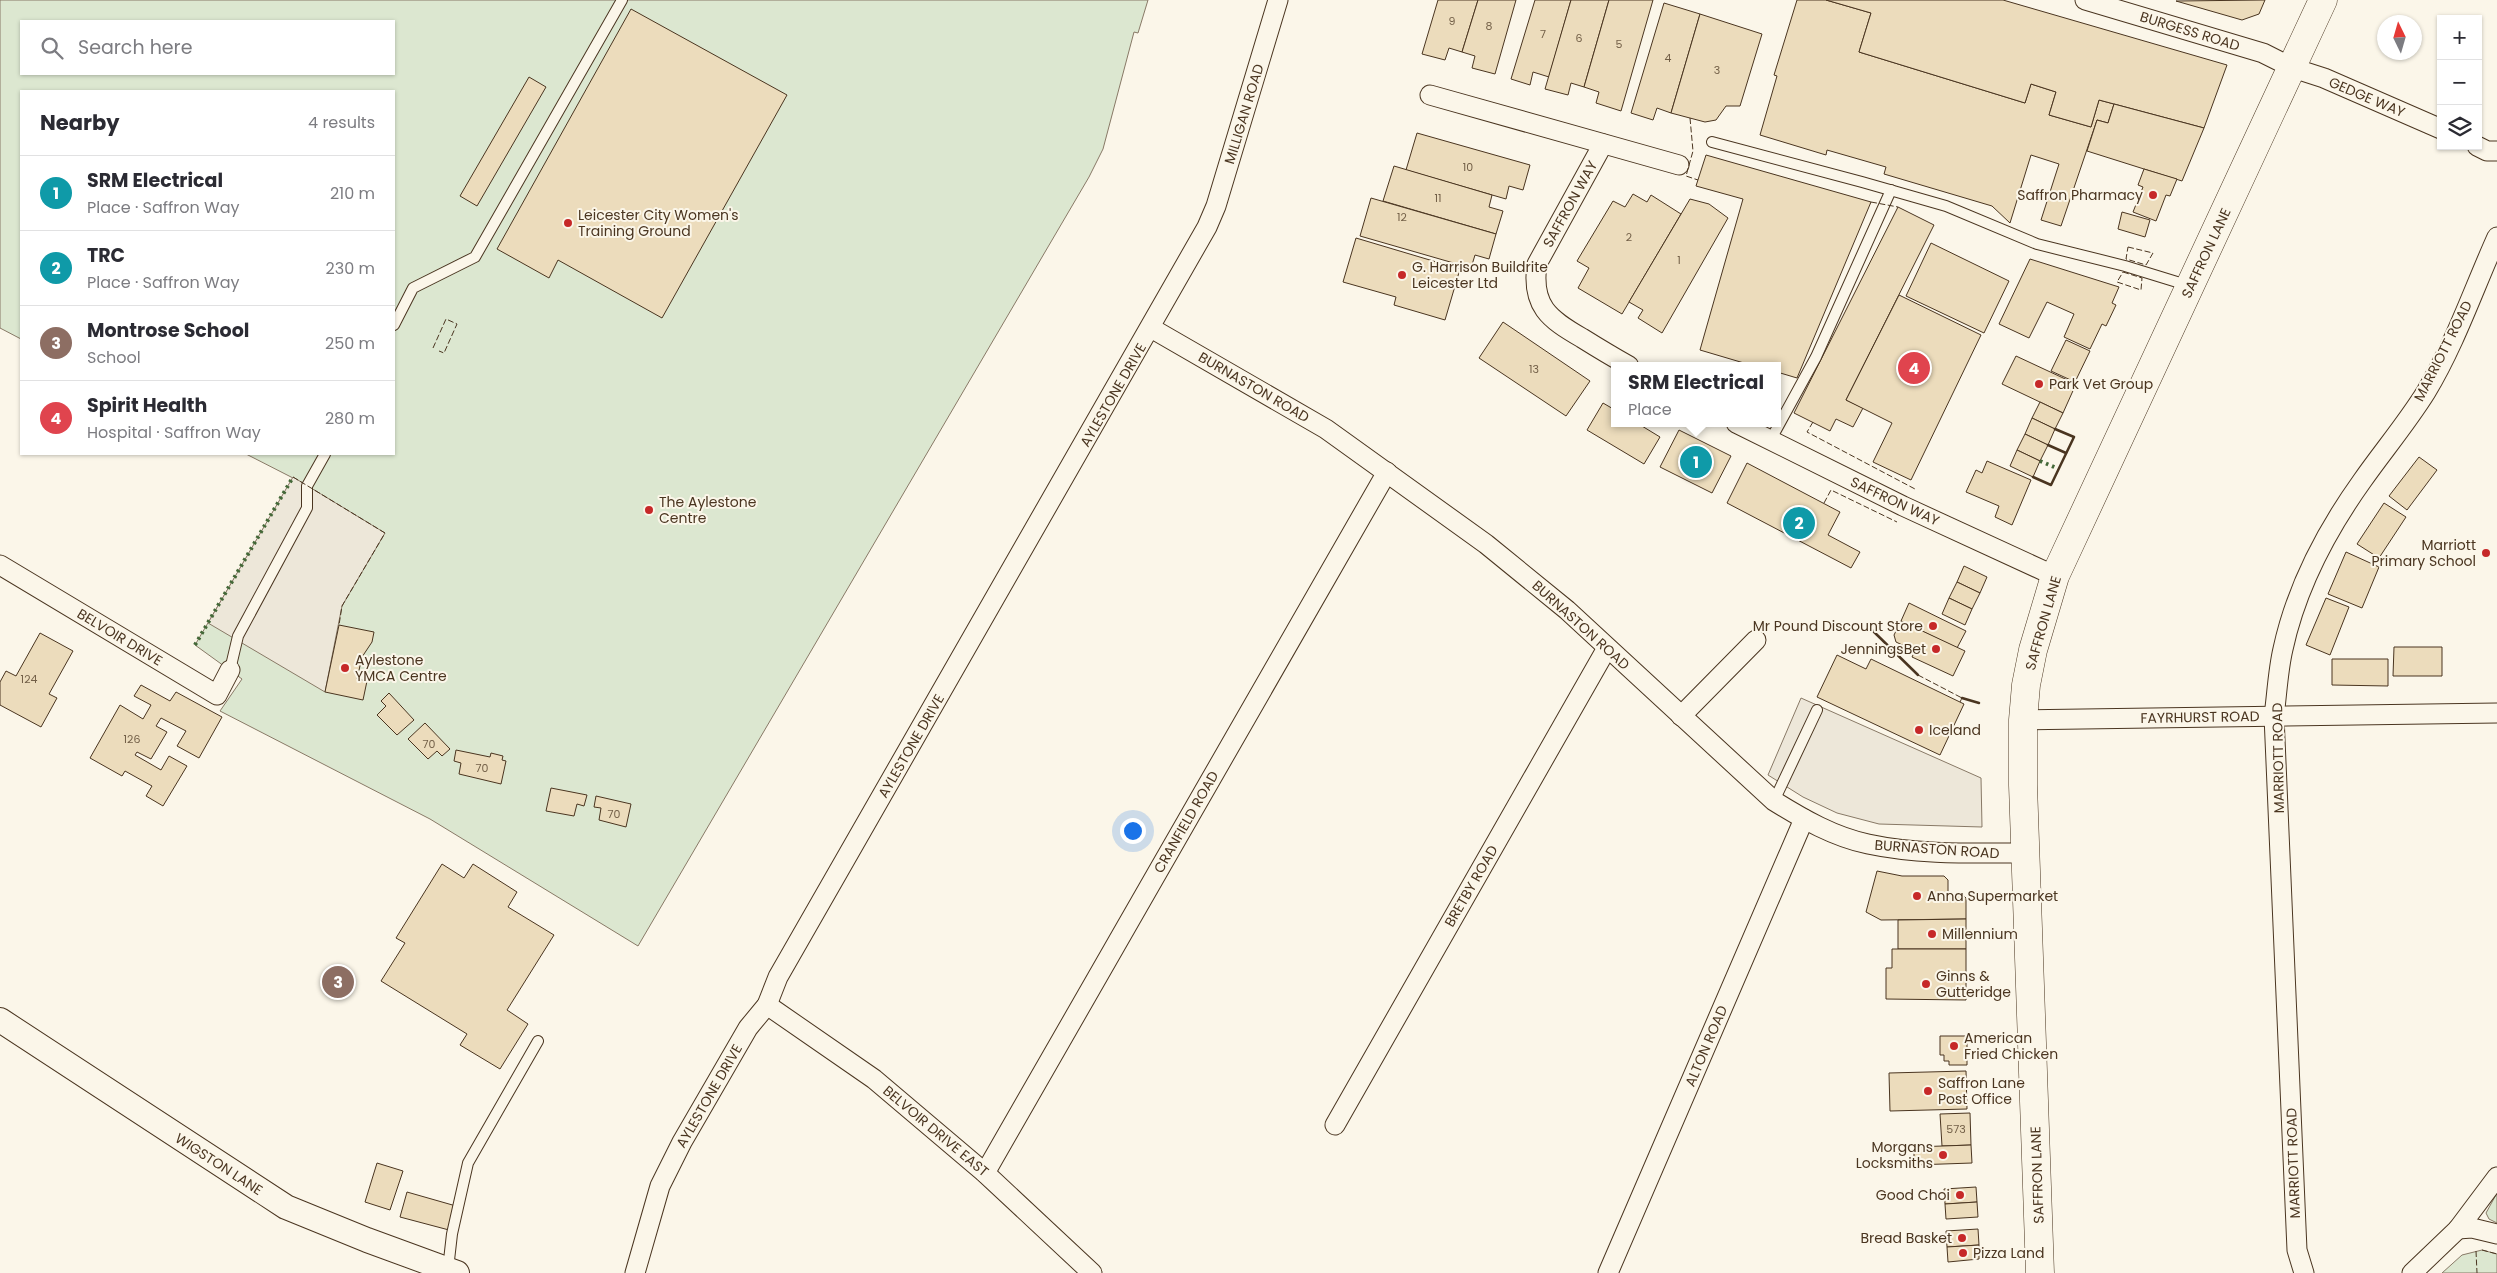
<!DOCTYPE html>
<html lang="en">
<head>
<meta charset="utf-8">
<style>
  body { margin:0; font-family:Poppins,sans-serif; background:#f2f2f3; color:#2b2b33 }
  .controls { position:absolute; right:15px; top:15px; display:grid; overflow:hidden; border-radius:0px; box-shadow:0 1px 4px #0004 }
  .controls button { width:45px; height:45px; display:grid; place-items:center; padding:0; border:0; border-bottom:1px solid #e1e1e2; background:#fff; color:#2b2b33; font:25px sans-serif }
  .compass { position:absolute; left:2377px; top:15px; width:45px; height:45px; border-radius:50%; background:#fff; box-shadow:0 1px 4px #0004; rotate:355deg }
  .you { position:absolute; left:1132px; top:830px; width:18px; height:18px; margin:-12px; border:4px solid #fff; border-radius:50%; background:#1a73e8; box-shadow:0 0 0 8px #1a73e833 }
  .badge { display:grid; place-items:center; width:32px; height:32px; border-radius:50%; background:#7c3aed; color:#fff; font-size:16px; font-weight:700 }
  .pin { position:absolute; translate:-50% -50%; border:2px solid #fff; box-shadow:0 1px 5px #0006 }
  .popup { position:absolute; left:1611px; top:362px; width:170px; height:65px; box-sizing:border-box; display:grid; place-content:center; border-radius:0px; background:#fff; filter:drop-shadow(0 1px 4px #0005); font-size:16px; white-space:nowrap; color:#7c7c81 }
  .popup b { font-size:19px; color:#2b2b33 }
  .popup::after { content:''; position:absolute; left:50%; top:100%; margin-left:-10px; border:10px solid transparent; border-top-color:#fff }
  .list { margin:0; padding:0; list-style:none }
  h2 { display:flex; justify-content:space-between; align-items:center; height:65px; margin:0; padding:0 20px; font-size:21px }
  h2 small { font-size:16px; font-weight:400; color:#7c7c81 }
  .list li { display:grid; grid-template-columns:32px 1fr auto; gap:15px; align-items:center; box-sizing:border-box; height:75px; padding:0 20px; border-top:1px solid #e1e1e2 }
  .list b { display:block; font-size:19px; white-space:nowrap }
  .list p { margin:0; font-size:16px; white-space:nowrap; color:#7c7c81 }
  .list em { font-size:16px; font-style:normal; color:#7c7c81 }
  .icon { flex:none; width:28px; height:28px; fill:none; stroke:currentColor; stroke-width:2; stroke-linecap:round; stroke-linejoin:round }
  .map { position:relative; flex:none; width:2497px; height:1273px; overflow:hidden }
  .search { position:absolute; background:#fff; box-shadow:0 1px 4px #0004; left:20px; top:20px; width:375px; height:55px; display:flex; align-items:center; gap:12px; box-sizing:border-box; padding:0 18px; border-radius:0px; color:#7c7c81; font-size:19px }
  .panel { position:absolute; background:#fff; box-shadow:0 1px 4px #0004; left:20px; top:90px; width:375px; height:365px; border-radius:0px }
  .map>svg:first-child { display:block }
  .green { fill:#dce7d0; stroke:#887966; fill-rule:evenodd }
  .parking { fill:#ede7d9; stroke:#887966 }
  .building { fill:#ecdcbc; stroke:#4a3520 }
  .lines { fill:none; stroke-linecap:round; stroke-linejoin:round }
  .service-casing { stroke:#4a3520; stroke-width:12 }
  .minor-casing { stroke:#4a3520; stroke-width:21 }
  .tertiary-casing { stroke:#4a3520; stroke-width:26 }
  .secondary-casing { stroke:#4a3520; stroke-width:29 }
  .service { stroke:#fbf6e9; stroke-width:10 }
  .minor { stroke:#fbf6e9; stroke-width:19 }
  .tertiary { stroke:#fbf6e9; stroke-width:24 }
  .secondary { stroke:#fbf6e9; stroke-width:28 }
  .hedge { stroke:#436837; stroke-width:4; stroke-dasharray:2.5 4; stroke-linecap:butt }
  .fence { stroke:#4a3520; stroke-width:1; stroke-dasharray:6 2.5; stroke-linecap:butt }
  .wall { stroke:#4a3520; stroke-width:2.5 }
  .poi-dot { fill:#c62828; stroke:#fbf6e9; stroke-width:2 }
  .labels { text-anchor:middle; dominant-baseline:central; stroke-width:4; stroke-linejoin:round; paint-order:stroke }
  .number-label { font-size:11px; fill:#725f47 }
  .street-label { font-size:14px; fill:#4a3520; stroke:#fbf6e9 }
  .poi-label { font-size:14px; fill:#4a3520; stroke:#fbf6e9; text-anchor:start }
</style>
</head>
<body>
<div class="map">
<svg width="2497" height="1273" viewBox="0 0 2497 1273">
  <rect width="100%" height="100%" fill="#fbf6e9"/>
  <g class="green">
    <path d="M0,0H1148L1138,33L1134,32L1103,149L1089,177L638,946L430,819L220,711L242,679L195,645L293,478L246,454H394V91H21V339L0,328ZM21,21H394V74H21Z"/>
    <polygon points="2497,1193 2497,1223 2489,1219 2486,1213"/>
    <polygon points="2482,1250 2497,1254 2497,1273 2442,1273 2462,1255"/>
  </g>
  <g class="parking">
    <polygon points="293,477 385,533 342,606 325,692 208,623"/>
    <polygon points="1801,698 1981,778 1982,827 1879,824 1837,813 1803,797 1768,775"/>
  </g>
  <g class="building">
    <polygon points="1438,0 1478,0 1462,52 1449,48 1445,60 1422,54"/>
    <polygon points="1478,0 1516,0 1495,74 1472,68 1475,56 1462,52"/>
    <polygon points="1535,0 1571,0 1549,77 1533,72 1530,85 1511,79"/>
    <polygon points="1571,0 1609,0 1584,87 1571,83 1568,95 1545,89"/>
    <polygon points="1609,0 1653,0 1621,111 1596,103 1599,92 1584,87"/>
    <polygon points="1797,0 1826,0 1871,13 1859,52 2025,103 2031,84 2056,92 2049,115 2091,127 2099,100 2114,104 2108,123 2097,120 2061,226 2041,220 2059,164 2031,155 2010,223 1992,206 1884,174 1886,167 1827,150 1826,155 1760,135 1777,76 1774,75"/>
    <polygon points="1826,0 2003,0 2227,65 2204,128 2099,100 2091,127 2049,115 2056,92 2031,84 2025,103 1859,52 1871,13"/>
    <polygon points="2265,0 2259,14 2242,20 2176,1"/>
    <polygon points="1664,3 1700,14 1671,113 1657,108 1653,120 1631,113"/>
    <polygon points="631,9 787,95 662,318 558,260 549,278 497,249"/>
    <polygon points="1700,14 1762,34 1740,106 1726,106 1716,120 1705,122 1671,113"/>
    <polygon points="529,77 546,87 477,206 460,196"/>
    <polygon points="2114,104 2204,128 2182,181 2087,151 2097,120 2108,123"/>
    <polygon points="1417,133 1530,165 1523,190 1509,186 1506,199 1406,170"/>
    <polygon points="1706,155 1871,202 1797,378 1777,372 1777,366 1754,366 1700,350 1743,199 1696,186"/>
    <polygon points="1394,166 1492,195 1489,207 1503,211 1496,234 1383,201"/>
    <polygon points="2144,169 2177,179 2170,196 2166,195 2156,221 2133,212 2143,187 2138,185"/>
    <polygon points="1633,194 1647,202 1651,195 1681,214 1622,314 1578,288 1589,268 1577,261 1613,201 1625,207"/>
    <polygon points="1371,198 1496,234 1489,259 1475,255 1471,268 1360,236"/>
    <polygon points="1690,199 1709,204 1728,218 1662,333 1638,318 1643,310 1629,302"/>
    <polygon points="1898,207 1934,225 1846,400 1863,408 1853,427 1836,419 1830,431 1794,413"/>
    <polygon points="2122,212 2150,220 2145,237 2118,229"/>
    <polygon points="1356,238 1460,269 1445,320 1394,305 1396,297 1343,282"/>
    <polygon points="1931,243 2009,281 1984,333 1906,296"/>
    <polygon points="2030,259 2119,287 2112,303 2116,305 2106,326 2102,324 2090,349 2064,337 2074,314 2047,302 2029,338 1999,324"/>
    <polygon points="1899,295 1981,335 1911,480 1873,462 1892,423 1846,400"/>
    <polygon points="1503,322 1590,381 1566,416 1479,358"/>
    <polygon points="2066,340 2090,351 2075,382 2051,371"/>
    <polygon points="2016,356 2076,384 2063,413 2002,384"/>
    <polygon points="2040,402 2063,413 2055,429 2032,418"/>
    <polygon points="1603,403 1615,410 1615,423 1637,423 1660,437 1644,464 1587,430"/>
    <polygon points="2032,418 2055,429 2048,445 2025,434"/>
    <polygon points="1679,430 1731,456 1712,493 1660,467"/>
    <polygon points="2025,434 2048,445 2040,461 2017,450"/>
    <polygon points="2017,450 2040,461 2033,477 2010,466"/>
    <polygon points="2419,457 2437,470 2407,510 2389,496"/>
    <polygon points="1987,461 2031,480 2012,525 1995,517 1999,506 1966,492 1976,470 1982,473"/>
    <polygon points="1747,463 1840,512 1828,535 1860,552 1851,568 1727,503"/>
    <polygon points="2384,503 2406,517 2379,558 2357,544"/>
    <polygon points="2346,552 2379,567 2362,608 2328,594"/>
    <polygon points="1964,566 1987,577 1980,593 1957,582"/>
    <polygon points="1957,582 1980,593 1972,609 1949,598"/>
    <polygon points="1949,598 1972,609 1965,625 1942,614"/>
    <polygon points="2326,598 2349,607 2330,655 2306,645"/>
    <polygon points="1909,603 1966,631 1957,648 1901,621"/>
    <polygon points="1901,621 1965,651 1953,676 1912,657 1915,651 1896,642 1894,635"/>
    <polygon points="339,625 374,632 372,642 362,657 357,679 367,681 363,700 325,692"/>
    <polygon points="40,633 73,651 49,694 57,698 41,727 0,705 0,682 6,671 16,676"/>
    <polygon points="2394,647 2442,647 2442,676 2393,676"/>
    <polygon points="1837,655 1866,669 1871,659 1964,704 1940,755 1817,697"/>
    <polygon points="2332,659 2388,659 2388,686 2332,685"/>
    <polygon points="141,685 170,701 176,692 222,717 199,758 177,746 186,731 161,718 156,726 167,732 151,759 137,752 135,755 161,770 169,756 187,766 163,806 146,796 152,786 125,771 122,776 90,758 120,705 143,719 151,705 134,696"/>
    <polygon points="389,693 414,720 397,735 377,715 386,706 381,701"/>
    <polygon points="425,723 450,749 442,756 437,751 428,759 408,739"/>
    <polygon points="456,750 490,757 491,753 503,756 502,760 506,761 501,784 459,774 461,763 454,761"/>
    <polygon points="551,788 587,795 584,806 577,804 574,816 546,811"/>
    <polygon points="596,796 631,804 626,827 599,820 601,808 594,807"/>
    <polygon points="442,864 464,878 473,864 517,892 508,907 554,935 507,1010 528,1024 500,1069 460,1045 467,1034 381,981 405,943 396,938"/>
    <polygon points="1877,871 1902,876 1944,876 1948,880 1948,895 1963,895 1966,898 1966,919 1881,920 1866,912"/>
    <polygon points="1966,919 1966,949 1898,949 1898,920"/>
    <polygon points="1892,949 1966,949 1966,1000 1886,999 1886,968 1892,968"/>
    <polygon points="1940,1036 1967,1036 1967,1065 1949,1065 1949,1061 1944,1061 1944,1055 1940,1055"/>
    <polygon points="1966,1071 1967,1109 1890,1111 1889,1073"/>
    <polygon points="1970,1113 1971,1145 1942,1146 1940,1114"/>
    <polygon points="1971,1145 1972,1163 1914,1165 1914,1147"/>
    <polygon points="377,1163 403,1171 390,1210 365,1202"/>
    <polygon points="1976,1187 1977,1202 1945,1204 1944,1189"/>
    <polygon points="407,1192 456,1206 449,1230 400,1217"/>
    <polygon points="1977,1202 1978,1217 1946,1219 1945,1204"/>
    <polygon points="1978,1229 1979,1245 1947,1247 1946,1231"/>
    <polygon points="1979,1245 1979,1259 1948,1262 1947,1247"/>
  </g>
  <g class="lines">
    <g class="service-casing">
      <g id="service">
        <polyline points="1712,142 1862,182 1946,206 2037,244 2125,266 2190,286"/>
        <polyline points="394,325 413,288 475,257 622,0"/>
        <polyline points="1770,441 1816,357 1891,190"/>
        <polyline points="230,670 238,636 307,508 307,486 325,454"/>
        <polyline points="1774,801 1817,710"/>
        <polyline points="448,1269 452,1234 468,1163 538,1041"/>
      </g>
    </g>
    <g class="minor-casing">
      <g id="minor">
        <polyline points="2085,0 2263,53 2293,68 2324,78 2441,129"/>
        <polyline points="1430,95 1679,165"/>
        <path d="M1603,144L1537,264C1531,306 1549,319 1582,338C1598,348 1613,357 1629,366"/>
        <polyline points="2477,146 2487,151 2497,151"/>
        <path d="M1151,328L1326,429L1486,544L1567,610L1774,801C1803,819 1834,837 1868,844C1919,855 1974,853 2026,853"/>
        <polyline points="1736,423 1903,506 2055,576"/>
        <polyline points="0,565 217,695 230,670"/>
        <polyline points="1681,716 1756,640"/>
        <polyline points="2023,720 2497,713"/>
        <polyline points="767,1005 874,1079 985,1173 1092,1273"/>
        <polyline points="1335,1125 1607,648"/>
        <polyline points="985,1173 1387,472"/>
        <polyline points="2458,1229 2472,1228 2497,1234"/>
        <polyline points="635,1273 660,1186 682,1142 748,1028 767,1005 778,977 1207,227 1216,206 1278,0"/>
        <polyline points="1608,1273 1804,819"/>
        <path d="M2304,1273L2297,1250L2274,716C2277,694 2278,670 2283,649C2296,589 2327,530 2362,481C2383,451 2406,424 2426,392C2455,344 2474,288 2497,237"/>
        <polyline points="2412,1273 2458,1229 2497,1177"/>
      </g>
    </g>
    <g class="tertiary-casing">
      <polyline id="tertiary" points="0,1020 286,1207 367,1240 457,1273"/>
    </g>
    <g class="secondary-casing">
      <polyline id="secondary" points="2040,1273 2023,785 2023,720 2026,685 2033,650 2055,576 2323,0"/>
    </g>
    <use href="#service" class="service"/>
    <use href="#minor" class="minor"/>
    <use href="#tertiary" class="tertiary"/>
    <use href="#secondary" class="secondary"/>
    <g class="hedge">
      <polyline points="2040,461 2059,469"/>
      <polyline points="195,645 293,477"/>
    </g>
    <g class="fence">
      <polyline points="1690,118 1693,151 1686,176 1698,180"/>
      <polyline points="1871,202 1898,207"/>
      <polygon points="2128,247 2153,253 2146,265 2126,259"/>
      <polygon points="2123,272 2142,278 2141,290 2117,282"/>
      <polyline points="433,348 446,319 457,324 444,353 439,351"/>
      <polyline points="1813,422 1807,432 1915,489"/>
      <polyline points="293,477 385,533 342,606 339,625"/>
      <polyline points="1824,503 1831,490 1897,522"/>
      <polyline points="1918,675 1962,698 1960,702"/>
      <polyline points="2482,1250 2497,1254"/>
      <polyline points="2476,1251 2477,1273"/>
    </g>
    <g class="wall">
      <polyline points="2048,445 2066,453"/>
      <polyline points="2033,477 2051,485 2074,437 2055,429"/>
      <polyline points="1872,630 1918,675"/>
      <polyline points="1962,698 1979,703"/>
    </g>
  </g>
  <g class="poi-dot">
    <circle cx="2153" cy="195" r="5"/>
    <circle cx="568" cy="223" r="5"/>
    <circle cx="1402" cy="275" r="5"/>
    <circle cx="2039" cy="384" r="5"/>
    <circle cx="649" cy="510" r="5"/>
    <circle cx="2486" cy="553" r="5"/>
    <circle cx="1933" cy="626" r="5"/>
    <circle cx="1936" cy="649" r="5"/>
    <circle cx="345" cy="668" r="5"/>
    <circle cx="1919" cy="730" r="5"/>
    <circle cx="1917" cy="896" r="5"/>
    <circle cx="1932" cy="934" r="5"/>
    <circle cx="1926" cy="984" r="5"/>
    <circle cx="1954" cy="1046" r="5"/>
    <circle cx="1928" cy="1091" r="5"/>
    <circle cx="1943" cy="1155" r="5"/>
    <circle cx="1960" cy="1195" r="5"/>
    <circle cx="1962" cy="1238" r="5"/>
    <circle cx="1963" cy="1253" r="5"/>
  </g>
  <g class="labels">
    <g class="number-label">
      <text x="1452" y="21">9</text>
      <text x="1489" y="26">8</text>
      <text x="1543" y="34">7</text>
      <text x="1579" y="38">6</text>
      <text x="1619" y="44">5</text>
      <text x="1668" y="58">4</text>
      <text x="1717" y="70">3</text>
      <text x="1468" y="167">10</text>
      <text x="1438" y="198">11</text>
      <text x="1402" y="217">12</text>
      <text x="1629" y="237">2</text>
      <text x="1679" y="260">1</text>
      <text x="1534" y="369">13</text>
      <text x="29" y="679">124</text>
      <text x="132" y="739">126</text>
      <text x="429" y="744">70</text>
      <text x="482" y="768">70</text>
      <text x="614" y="814">70</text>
      <text x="1956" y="1129">573</text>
    </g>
    <g class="street-label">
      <text transform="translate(2190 31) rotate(17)">BURGESS ROAD</text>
      <text transform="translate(2367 97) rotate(23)">GEDGE WAY</text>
      <text transform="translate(1244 114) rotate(-73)">MILLIGAN ROAD</text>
      <text transform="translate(1570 204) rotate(-61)">SAFFRON WAY</text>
      <text transform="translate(2206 253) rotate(-65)">SAFFRON LANE</text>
      <text transform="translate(2443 351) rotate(-63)">MARRIOTT ROAD</text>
      <text transform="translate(1254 387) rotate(30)">BURNASTON ROAD</text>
      <text transform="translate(1113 395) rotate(-60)">AYLESTONE DRIVE</text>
      <text transform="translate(1895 501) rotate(25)">SAFFRON WAY</text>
      <text transform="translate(2043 623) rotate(-74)">SAFFRON LANE</text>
      <text transform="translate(1581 625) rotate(42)">BURNASTON ROAD</text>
      <text transform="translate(120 637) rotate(31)">BELVOIR DRIVE</text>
      <text transform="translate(2200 717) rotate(-1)">FAYRHURST ROAD</text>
      <text transform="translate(911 746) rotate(-60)">AYLESTONE DRIVE</text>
      <text transform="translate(2278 758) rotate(-91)">MARRIOTT ROAD</text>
      <text transform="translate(1186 822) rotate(-60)">CRANFIELD ROAD</text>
      <text transform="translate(1937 849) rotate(4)">BURNASTON ROAD</text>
      <text transform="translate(1471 886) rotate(-60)">BRETBY ROAD</text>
      <text transform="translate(1706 1046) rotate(-67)">ALTON ROAD</text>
      <text transform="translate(709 1096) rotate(-60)">AYLESTONE DRIVE</text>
      <text transform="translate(936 1131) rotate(40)">BELVOIR DRIVE EAST</text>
      <text transform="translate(2293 1163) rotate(-92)">MARRIOTT ROAD</text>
      <text transform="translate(219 1164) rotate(33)">WIGSTON LANE</text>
      <text transform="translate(2037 1175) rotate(-92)">SAFFRON LANE</text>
    </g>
    <g class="poi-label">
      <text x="2143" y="195" text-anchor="end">Saffron Pharmacy</text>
      <text x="578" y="215">Leicester City Women's<tspan x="578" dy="16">Training Ground</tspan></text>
      <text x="1412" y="267">G. Harrison Buildrite<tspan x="1412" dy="16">Leicester Ltd</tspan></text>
      <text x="2049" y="384">Park Vet Group</text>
      <text x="659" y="502">The Aylestone<tspan x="659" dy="16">Centre</tspan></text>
      <text x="2476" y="545" text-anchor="end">Marriott<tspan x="2476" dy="16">Primary School</tspan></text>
      <text x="1923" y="626" text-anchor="end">Mr Pound Discount Store</text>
      <text x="1926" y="649" text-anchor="end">JenningsBet</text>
      <text x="355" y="660">Aylestone<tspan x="355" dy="16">YMCA Centre</tspan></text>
      <text x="1929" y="730">Iceland</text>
      <text x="1927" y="896">Anna Supermarket</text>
      <text x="1942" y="934">Millennium</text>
      <text x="1936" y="976">Ginns &amp;<tspan x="1936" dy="16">Gutteridge</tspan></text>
      <text x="1964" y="1038">American<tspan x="1964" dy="16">Fried Chicken</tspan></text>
      <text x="1938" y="1083">Saffron Lane<tspan x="1938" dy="16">Post Office</tspan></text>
      <text x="1933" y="1147" text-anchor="end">Morgans<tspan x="1933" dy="16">Locksmiths</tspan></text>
      <text x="1950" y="1195" text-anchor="end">Good Choi</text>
      <text x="1952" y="1238" text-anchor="end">Bread Basket</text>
      <text x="1973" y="1253">Pizza Land</text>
    </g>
  </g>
</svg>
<div class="controls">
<button>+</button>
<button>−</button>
<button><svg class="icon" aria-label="layers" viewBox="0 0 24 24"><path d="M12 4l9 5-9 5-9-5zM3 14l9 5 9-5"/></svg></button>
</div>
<svg class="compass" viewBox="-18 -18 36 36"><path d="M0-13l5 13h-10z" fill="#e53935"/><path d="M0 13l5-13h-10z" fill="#7c7c81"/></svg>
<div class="you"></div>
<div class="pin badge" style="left:1696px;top:462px;background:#0f9aa8">1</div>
<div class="popup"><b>SRM Electrical</b>Place</div>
<div class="pin badge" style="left:1799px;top:523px;background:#0f9aa8">2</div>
<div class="pin badge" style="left:338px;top:982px;background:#8d6e63">3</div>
<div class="pin badge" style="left:1914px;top:368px;background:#e0444e">4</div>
<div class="search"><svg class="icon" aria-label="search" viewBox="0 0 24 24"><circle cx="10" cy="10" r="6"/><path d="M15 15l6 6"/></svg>Search here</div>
<section class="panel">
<h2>Nearby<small>4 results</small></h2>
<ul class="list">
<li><span class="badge" style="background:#0f9aa8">1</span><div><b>SRM Electrical</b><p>Place · Saffron Way</p></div><em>210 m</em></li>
<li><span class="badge" style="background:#0f9aa8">2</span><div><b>TRC</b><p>Place · Saffron Way</p></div><em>230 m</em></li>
<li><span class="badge" style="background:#8d6e63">3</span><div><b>Montrose School</b><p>School</p></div><em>250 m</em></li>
<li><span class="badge" style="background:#e0444e">4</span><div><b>Spirit Health</b><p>Hospital · Saffron Way</p></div><em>280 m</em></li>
</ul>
</section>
</div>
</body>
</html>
